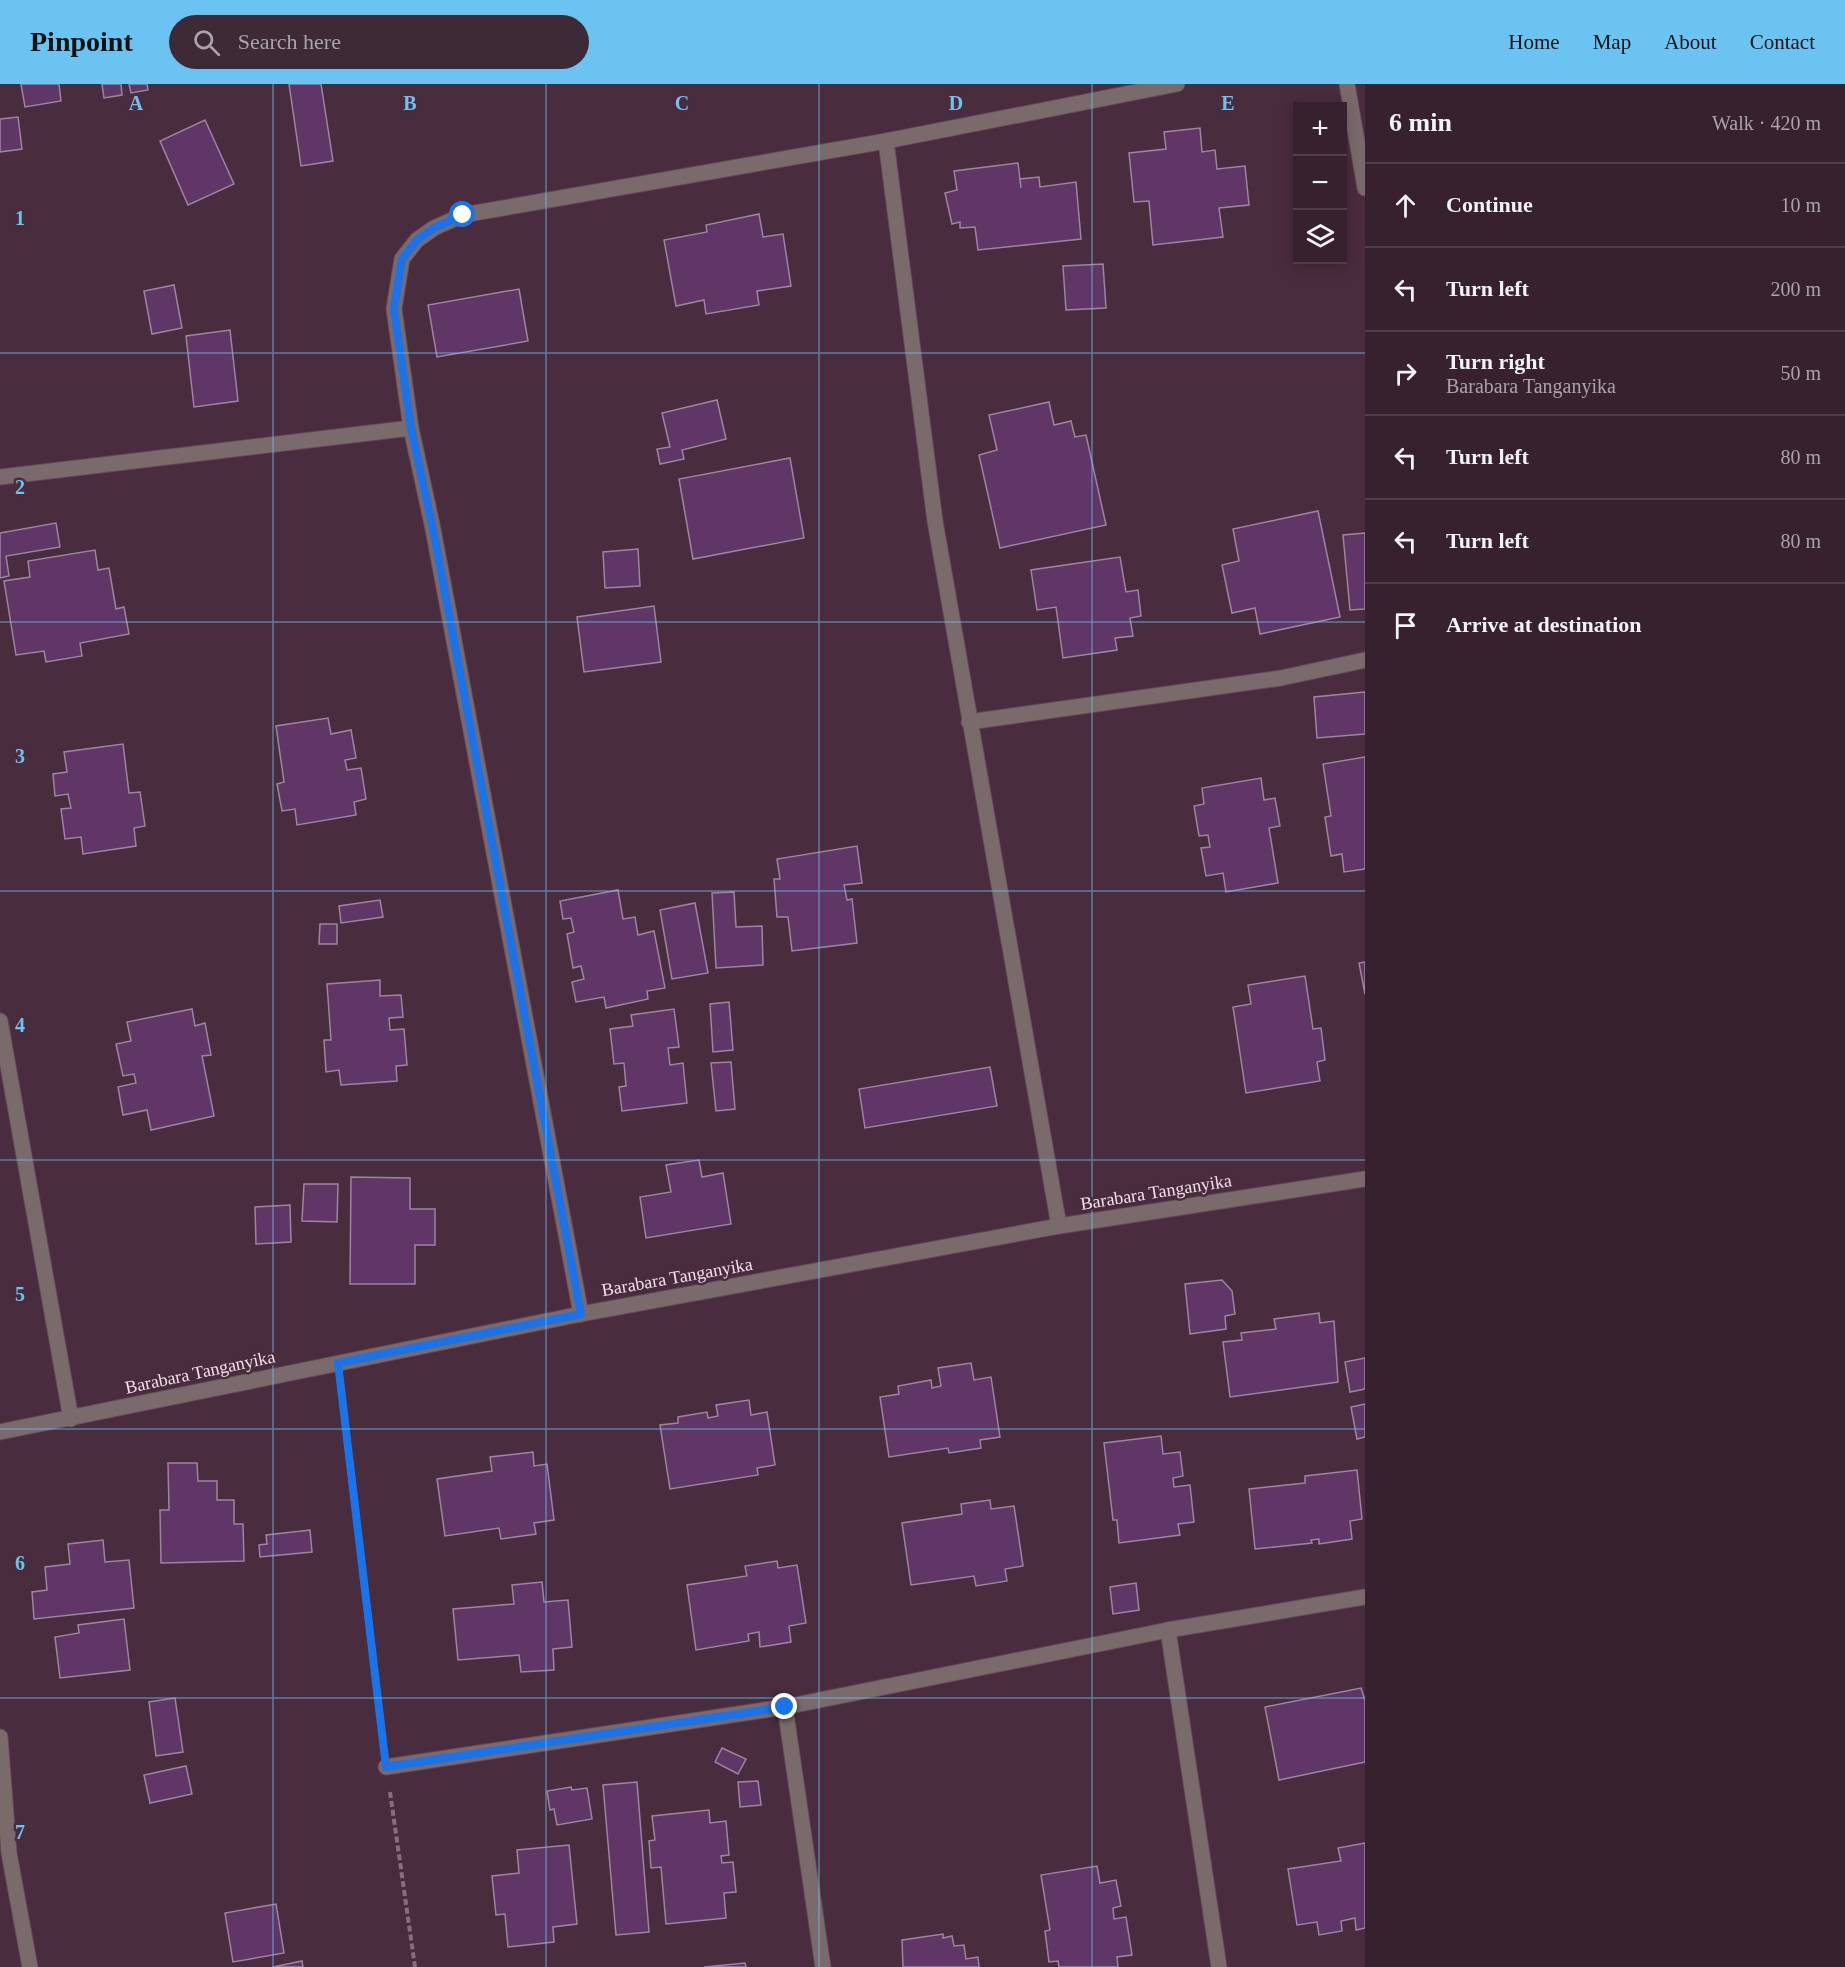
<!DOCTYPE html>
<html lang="en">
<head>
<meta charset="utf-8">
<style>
  body { margin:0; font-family:Georgia,serif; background:#3e2936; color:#f1f3f6 }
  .controls { position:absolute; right:18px; top:18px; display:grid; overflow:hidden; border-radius:0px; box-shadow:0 3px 15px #0003 }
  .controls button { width:54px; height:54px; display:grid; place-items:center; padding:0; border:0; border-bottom:2px solid #513e4a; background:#37212e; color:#f1f3f6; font:30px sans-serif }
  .stop { position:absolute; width:18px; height:18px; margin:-14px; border:4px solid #1a73e8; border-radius:50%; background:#fff }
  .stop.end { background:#1a73e8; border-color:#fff; box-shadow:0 2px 6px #0008 }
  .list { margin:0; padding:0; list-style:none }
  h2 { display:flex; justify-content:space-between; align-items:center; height:78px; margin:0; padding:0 24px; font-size:26px }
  h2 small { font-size:20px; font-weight:400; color:#aaa3aa }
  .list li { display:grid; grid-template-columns:39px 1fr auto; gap:18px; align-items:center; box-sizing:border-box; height:84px; padding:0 24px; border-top:2px solid #513e4a }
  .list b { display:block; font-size:22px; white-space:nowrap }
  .list p { margin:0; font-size:20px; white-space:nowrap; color:#aaa3aa }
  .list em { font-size:20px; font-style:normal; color:#aaa3aa }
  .icon { flex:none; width:33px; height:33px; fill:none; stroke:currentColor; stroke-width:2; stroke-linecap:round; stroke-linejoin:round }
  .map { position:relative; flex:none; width:1365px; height:1883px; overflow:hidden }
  header { display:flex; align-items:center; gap:36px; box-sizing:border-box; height:84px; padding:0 30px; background:#6ac3f1; color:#111 }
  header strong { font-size:28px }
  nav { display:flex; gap:33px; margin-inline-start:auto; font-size:21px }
  .search { width:420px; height:54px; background:#3e2936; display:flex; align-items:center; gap:15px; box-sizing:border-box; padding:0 21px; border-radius:33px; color:#aaa3aa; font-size:22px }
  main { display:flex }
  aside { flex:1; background:#37212e }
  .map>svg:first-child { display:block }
  .building { fill:#5f3665; stroke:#9d85a0; stroke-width:1.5 }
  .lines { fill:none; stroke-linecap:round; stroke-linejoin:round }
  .minor-casing { stroke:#644959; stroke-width:17 }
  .path { stroke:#886e7d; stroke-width:4; stroke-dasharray:6 3; stroke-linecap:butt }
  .minor { stroke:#7b6a6c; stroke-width:15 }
  .route { stroke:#1a73e8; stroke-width:8 }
  .grid { fill:none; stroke:#6ac3f1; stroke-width:1.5; stroke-opacity:0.55 }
  .labels { text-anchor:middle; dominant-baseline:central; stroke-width:5; stroke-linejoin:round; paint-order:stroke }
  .street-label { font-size:18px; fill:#f4e1eb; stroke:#492c3d }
  .grid-label { font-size:20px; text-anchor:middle; font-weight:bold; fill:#6ac3f1; stroke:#492c3d; stroke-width:5; stroke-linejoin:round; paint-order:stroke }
</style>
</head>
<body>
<header>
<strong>Pinpoint</strong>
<div class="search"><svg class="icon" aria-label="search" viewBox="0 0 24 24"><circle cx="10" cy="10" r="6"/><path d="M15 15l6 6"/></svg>Search here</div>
<nav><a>Home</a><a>Map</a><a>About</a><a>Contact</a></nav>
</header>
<main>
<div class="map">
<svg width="1365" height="1883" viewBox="0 0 1365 1883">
  <rect width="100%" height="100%" fill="#492c3d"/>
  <g class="building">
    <polygon points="21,0 59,0 61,17 25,23"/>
    <polygon points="102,0 121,0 122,11 104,14"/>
    <polygon points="129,0 147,0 148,6 131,9"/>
    <polygon points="289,0 321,0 333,77 301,82"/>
    <polygon points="18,33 22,65 0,68 0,35"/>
    <polygon points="205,36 234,100 188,121 160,57"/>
    <polygon points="1200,44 1202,68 1215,66 1217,85 1245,82 1249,121 1219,124 1223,153 1153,161 1149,117 1134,118 1129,69 1166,65 1164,48"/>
    <polygon points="1018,79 1021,104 1020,95 1039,93 1040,103 1076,98 1081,155 978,166 975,143 960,144 960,138 952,140 945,109 957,106 954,87"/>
    <polygon points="759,130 763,153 783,150 791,202 757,207 759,221 706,230 704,216 676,222 664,156 707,148 706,141"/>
    <polygon points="1103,180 1106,224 1066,226 1063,182"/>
    <polygon points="174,201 182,244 152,250 144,207"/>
    <polygon points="519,205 528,257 437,273 428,221"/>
    <polygon points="230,246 238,317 194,323 186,252"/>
    <polygon points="717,316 726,355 682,366 684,375 660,380 657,365 670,363 662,329"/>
    <polygon points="1049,318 1054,341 1071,337 1075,353 1086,351 1106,441 1000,464 979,371 997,366 989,331"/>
    <polygon points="790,374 804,454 693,475 679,395"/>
    <polygon points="1318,427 1340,533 1260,550 1255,524 1232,529 1222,481 1239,477 1233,445"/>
    <polygon points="56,439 60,463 6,472 9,492 0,494 0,449"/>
    <polygon points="1365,449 1365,525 1350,526 1343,451"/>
    <polygon points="638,465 640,502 605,504 603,468"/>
    <polygon points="95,466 98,486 109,484 116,525 124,523 129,550 80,559 82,572 46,578 44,567 16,571 4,497 30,493 28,477"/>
    <polygon points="1120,473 1126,508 1138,506 1141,532 1130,534 1133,552 1115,554 1117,566 1063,574 1056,523 1037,526 1031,486"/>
    <polygon points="654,522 661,578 584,588 577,533"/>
    <polygon points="1365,608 1365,650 1317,654 1314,613"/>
    <polygon points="328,634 331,650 351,646 356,674 345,676 347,686 361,684 366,715 354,718 356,731 297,741 295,725 282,727 277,700 284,698 276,642"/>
    <polygon points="123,660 129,709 140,708 145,742 134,744 136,762 83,770 81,753 65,755 61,725 71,724 68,710 55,712 53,690 67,688 64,668"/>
    <polygon points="1365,673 1365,785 1344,788 1342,770 1331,772 1325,733 1331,732 1323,680"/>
    <polygon points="1261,694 1264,716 1275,714 1280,742 1269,744 1278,799 1226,808 1223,789 1206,792 1201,764 1210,763 1208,751 1199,752 1194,722 1204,720 1202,704"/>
    <polygon points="857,762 862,799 844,801 847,816 852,815 857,859 792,867 788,833 777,833 774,795 780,795 777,775"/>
    <polygon points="618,806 623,835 635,833 638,851 654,847 665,904 647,907 648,915 606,924 604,913 576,918 572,898 584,895 581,882 573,884 567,850 574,848 571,834 563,835 560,817"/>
    <polygon points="734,808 736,843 762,842 763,881 716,884 712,809"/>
    <polygon points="380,816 383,833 341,839 339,822"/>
    <polygon points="695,819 708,889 672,895 660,826"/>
    <polygon points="320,840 337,840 337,860 319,860"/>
    <polygon points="1365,878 1365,910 1359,879"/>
    <polygon points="1305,892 1313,945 1321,944 1325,976 1317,978 1320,997 1246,1009 1233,923 1251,920 1248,901"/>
    <polygon points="380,896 380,912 401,911 403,933 389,934 390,946 404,945 407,981 396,982 397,997 341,1001 339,986 326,988 324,956 331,956 327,900"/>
    <polygon points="729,918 733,966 713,968 710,920"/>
    <polygon points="192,925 195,942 205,939 211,971 202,972 214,1032 151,1046 147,1026 123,1031 118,1003 136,999 134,990 123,992 116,960 131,957 127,938"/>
    <polygon points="674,925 679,963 668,964 670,981 683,979 687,1019 622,1027 619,1003 626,1002 624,979 614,980 610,945 633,942 631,931"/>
    <polygon points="731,978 735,1025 716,1027 711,979"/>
    <polygon points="990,983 997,1022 865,1044 859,1005"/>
    <polygon points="699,1076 702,1093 723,1089 731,1140 646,1154 640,1113 671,1108 666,1081"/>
    <polygon points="351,1093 410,1094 410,1125 435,1125 435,1161 415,1161 415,1200 350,1200"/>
    <polygon points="304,1100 338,1100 337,1138 302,1137"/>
    <polygon points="290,1121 291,1158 256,1160 255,1123"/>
    <polygon points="1222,1196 1232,1207 1235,1230 1225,1232 1226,1245 1190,1250 1185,1200"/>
    <polygon points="1319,1229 1320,1239 1334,1237 1338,1298 1230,1313 1223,1258 1242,1256 1241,1249 1276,1245 1274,1235"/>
    <polygon points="1365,1274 1365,1305 1350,1308 1345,1278"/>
    <polygon points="971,1279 974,1296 991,1293 1000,1353 980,1356 981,1364 949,1369 948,1364 889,1373 880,1313 899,1310 898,1302 931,1296 932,1304 941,1302 938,1284"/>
    <polygon points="749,1316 751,1331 767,1328 775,1381 757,1384 758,1391 670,1405 660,1341 678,1339 678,1333 707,1328 708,1334 718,1332 716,1321"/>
    <polygon points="1365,1320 1365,1353 1357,1355 1351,1323"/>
    <polygon points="1161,1352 1163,1370 1180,1368 1183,1392 1173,1394 1174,1403 1190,1401 1194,1438 1178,1440 1180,1451 1119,1459 1117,1436 1113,1436 1104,1359"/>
    <polygon points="533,1368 534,1382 547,1380 554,1436 534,1439 536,1450 501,1455 499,1444 445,1452 437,1395 492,1387 490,1373"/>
    <polygon points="168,1379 197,1379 198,1397 217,1397 217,1416 234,1416 234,1440 243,1440 244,1477 161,1479 160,1426 169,1426"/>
    <polygon points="1357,1386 1362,1435 1350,1437 1352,1455 1319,1460 1319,1455 1311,1456 1312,1459 1255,1465 1249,1405 1305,1399 1305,1392"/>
    <polygon points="990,1416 991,1425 1014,1422 1023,1482 1005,1485 1007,1497 976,1502 974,1492 911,1501 902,1439 962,1430 961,1420"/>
    <polygon points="310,1446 312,1468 260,1473 259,1461 267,1460 266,1451"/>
    <polygon points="103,1456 105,1478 129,1476 134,1524 34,1535 32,1508 47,1506 45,1483 70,1480 68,1460"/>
    <polygon points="777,1477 778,1484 797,1481 806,1539 789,1542 791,1558 760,1563 759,1548 748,1550 749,1557 696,1566 687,1501 747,1492 745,1482"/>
    <polygon points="542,1498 544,1518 568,1516 572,1563 553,1565 554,1586 521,1588 519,1571 458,1576 453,1525 514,1520 512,1501"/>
    <polygon points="1136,1499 1139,1526 1113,1530 1110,1503"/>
    <polygon points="124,1535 130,1586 60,1594 55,1553 79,1549 78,1541"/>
    <polygon points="1361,1604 1365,1616 1365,1678 1279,1696 1265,1623"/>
    <polygon points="175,1614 183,1668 156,1672 149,1618"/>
    <polygon points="722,1664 746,1675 738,1690 715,1678"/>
    <polygon points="186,1682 192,1710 150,1719 144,1691"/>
    <polygon points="758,1697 761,1721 740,1723 738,1698"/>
    <polygon points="637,1698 649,1848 616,1851 603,1701"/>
    <polygon points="571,1703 572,1706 587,1704 592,1735 557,1741 554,1725 550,1726 547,1707"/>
    <polygon points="709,1726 710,1739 726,1737 729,1771 721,1772 722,1779 733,1778 736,1808 724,1809 726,1834 666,1840 661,1783 651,1784 649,1757 655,1756 652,1732"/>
    <polygon points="1365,1759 1365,1844 1356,1846 1355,1834 1341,1837 1342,1847 1319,1851 1317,1838 1297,1841 1288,1785 1341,1777 1338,1764"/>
    <polygon points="569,1761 577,1840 553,1843 554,1858 508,1863 505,1830 496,1831 492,1792 519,1789 517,1766"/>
    <polygon points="1097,1782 1100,1799 1116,1796 1121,1822 1113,1824 1114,1835 1126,1833 1132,1871 1117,1873 1118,1883 1059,1883 1058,1877 1049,1878 1045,1847 1050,1846 1041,1791"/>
    <polygon points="276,1820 284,1869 233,1878 225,1829"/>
    <polygon points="943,1850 943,1854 952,1852 954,1862 964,1861 966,1875 978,1873 979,1883 903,1883 902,1856"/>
    <polygon points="302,1877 303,1883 273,1883"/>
    <polygon points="745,1879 746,1883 704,1883"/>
  </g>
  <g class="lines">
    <g class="minor-casing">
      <g id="minor">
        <polyline points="1347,0 1365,104"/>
        <polyline points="886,57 935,437 1059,1142"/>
        <polyline points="0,393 411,344"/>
        <polyline points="969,638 1281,594 1365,576"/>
        <polyline points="0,937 71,1335"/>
        <polyline points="581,1230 433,445 411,344 394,225 402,175 417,156 434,144 463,131 886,57 1177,0"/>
        <polyline points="0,1348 581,1230 1059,1142 1365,1095"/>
        <polyline points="1168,1546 1219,1883"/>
        <polyline points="785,1623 823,1883"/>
        <polyline points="0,1653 9,1769 30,1883"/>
        <polyline points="386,1683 785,1623 1168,1546 1365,1513"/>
      </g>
    </g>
    <g class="path">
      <polyline points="341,1303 383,1659"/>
      <polyline points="390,1708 415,1883"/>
    </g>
    <use href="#minor" class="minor"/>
  </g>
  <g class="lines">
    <polyline class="route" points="463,131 434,144 417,156 402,175 394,225 411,344 433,445 581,1230 338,1279 386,1683 785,1623"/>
  </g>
  <path class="grid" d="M273,0V1883M546,0V1883M819,0V1883M1092,0V1883M0,269H1365M0,538H1365M0,807H1365M0,1076H1365M0,1345H1365M0,1614H1365"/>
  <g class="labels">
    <g class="street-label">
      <text transform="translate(1156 1108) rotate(-9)">Barabara Tanganyika</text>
      <text transform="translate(677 1193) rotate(-10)">Barabara Tanganyika</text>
      <text transform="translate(200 1288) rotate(-12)">Barabara Tanganyika</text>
    </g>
  </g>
  <g class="grid-label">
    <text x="136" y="26">A</text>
    <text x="410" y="26">B</text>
    <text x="682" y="26">C</text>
    <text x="956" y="26">D</text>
    <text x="1228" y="26">E</text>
    <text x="20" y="141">1</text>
    <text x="20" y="410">2</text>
    <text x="20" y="679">3</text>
    <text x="20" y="948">4</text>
    <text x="20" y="1217">5</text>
    <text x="20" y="1486">6</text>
    <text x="20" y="1755">7</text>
  </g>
</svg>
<div class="controls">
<button>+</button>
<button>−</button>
<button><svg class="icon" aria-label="layers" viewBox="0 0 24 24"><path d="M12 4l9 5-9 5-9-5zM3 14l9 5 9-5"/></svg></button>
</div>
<div class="stop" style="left:463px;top:131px"></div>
<div class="stop end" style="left:785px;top:1623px"></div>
</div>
<aside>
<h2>6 min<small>Walk · 420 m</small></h2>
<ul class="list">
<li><svg class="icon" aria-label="ahead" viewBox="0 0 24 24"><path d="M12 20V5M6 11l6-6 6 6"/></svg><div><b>Continue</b></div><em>10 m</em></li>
<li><svg class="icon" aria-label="left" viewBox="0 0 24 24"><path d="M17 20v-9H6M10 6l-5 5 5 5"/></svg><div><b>Turn left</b></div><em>200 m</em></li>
<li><svg class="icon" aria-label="right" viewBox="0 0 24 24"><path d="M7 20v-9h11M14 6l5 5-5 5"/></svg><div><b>Turn right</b><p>Barabara Tanganyika</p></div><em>50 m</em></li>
<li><svg class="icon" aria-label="left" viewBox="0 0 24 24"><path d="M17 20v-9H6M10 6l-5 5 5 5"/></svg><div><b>Turn left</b></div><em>80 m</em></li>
<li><svg class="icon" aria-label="left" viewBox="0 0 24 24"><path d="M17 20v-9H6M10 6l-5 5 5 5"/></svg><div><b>Turn left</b></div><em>80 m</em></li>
<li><svg class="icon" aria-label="arrive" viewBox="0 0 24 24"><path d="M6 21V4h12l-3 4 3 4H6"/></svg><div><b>Arrive at destination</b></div></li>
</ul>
</aside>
</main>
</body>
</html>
